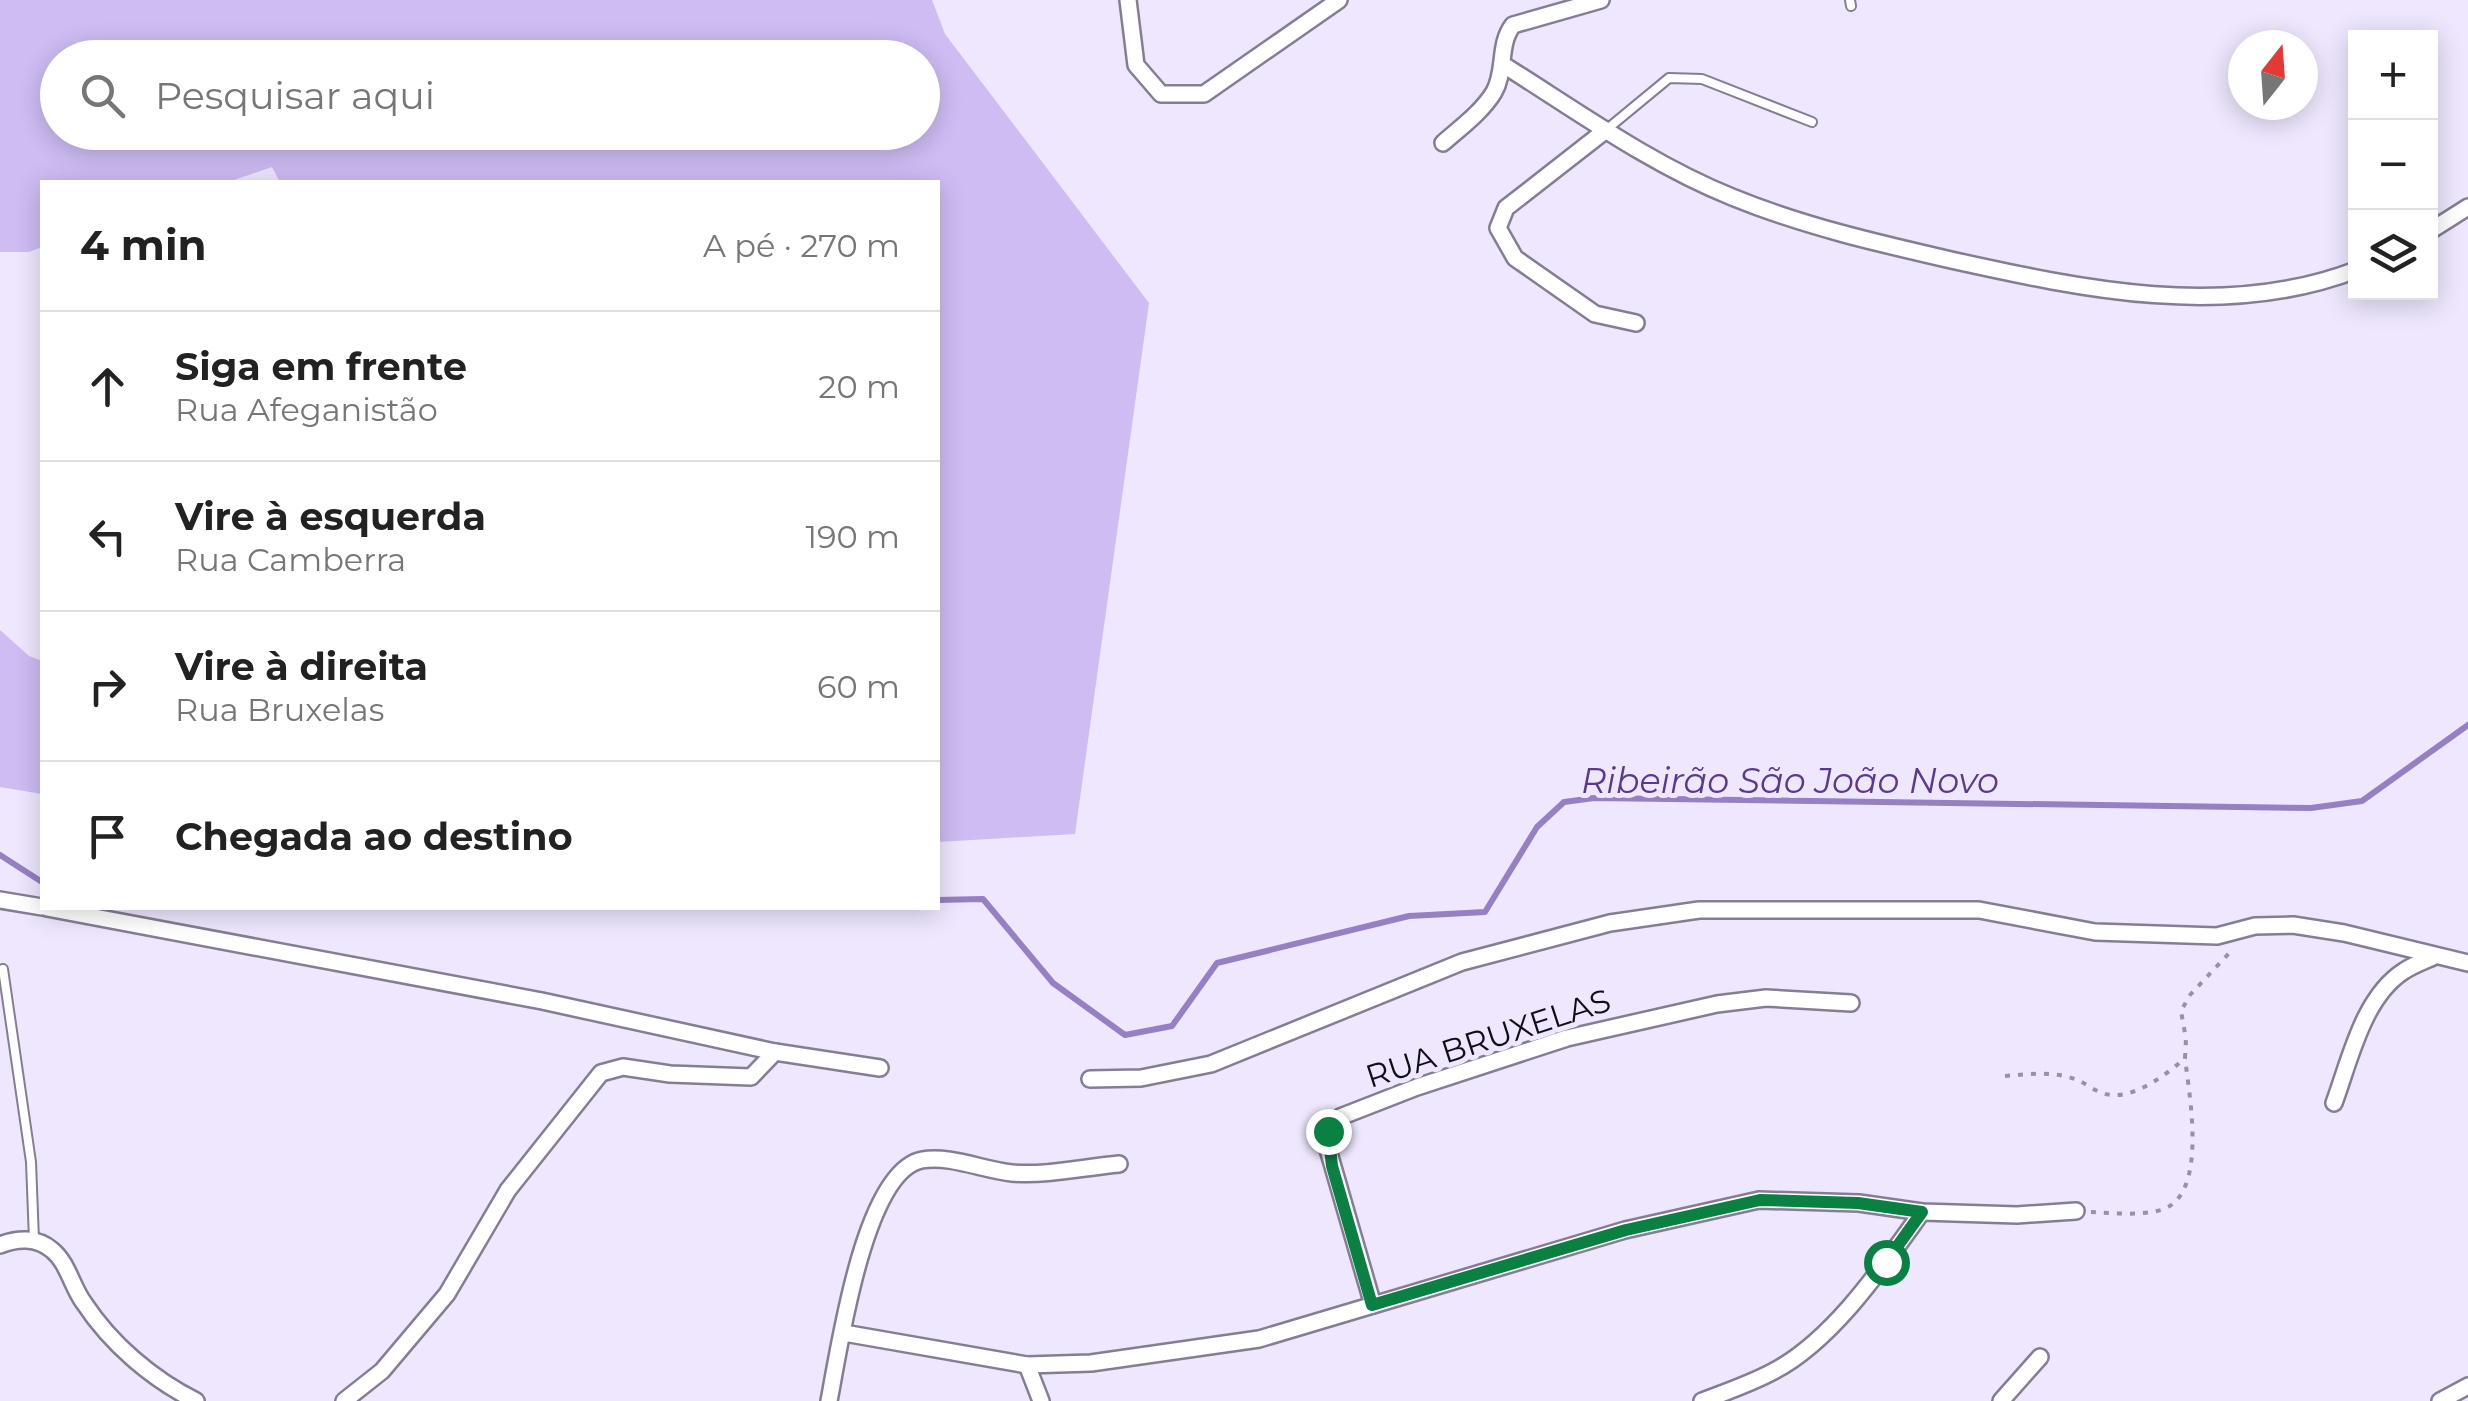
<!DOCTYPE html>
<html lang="pt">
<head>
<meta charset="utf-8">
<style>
  body { margin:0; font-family:Montserrat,sans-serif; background:#f6f6f6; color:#222 }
  .controls { position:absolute; right:30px; top:30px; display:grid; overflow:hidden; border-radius:0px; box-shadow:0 5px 25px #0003 }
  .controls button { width:90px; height:90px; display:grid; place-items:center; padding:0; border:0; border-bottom:2px solid #e0e0e0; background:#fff; color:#222; font:50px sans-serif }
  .compass { position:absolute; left:2228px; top:30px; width:90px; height:90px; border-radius:50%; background:#fff; box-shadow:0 5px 25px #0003; rotate:17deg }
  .stop { position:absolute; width:30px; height:30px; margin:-22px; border:8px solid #0b8043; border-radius:50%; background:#fff }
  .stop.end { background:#0b8043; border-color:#fff; box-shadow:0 2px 10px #0008 }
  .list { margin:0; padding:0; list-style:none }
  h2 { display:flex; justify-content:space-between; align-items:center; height:130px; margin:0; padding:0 40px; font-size:42px }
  h2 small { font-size:32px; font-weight:400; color:#767676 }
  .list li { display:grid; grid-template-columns:65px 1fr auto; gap:30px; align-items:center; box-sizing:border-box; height:150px; padding:0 40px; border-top:2px solid #e0e0e0 }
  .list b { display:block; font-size:38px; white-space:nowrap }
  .list p { margin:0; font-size:32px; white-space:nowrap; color:#767676 }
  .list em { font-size:32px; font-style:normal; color:#767676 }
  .icon { flex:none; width:55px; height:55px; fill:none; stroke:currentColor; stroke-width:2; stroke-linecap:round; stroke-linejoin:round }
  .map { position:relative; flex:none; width:2468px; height:1401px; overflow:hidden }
  .search { position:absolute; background:#fff; box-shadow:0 5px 25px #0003; left:40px; top:40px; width:900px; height:110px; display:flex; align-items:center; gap:25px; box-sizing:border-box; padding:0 35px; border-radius:55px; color:#767676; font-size:38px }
  .panel { position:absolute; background:#fff; box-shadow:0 5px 25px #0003; left:40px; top:180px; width:900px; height:730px; border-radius:0px }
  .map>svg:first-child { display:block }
  .green { fill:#cebcf3; fill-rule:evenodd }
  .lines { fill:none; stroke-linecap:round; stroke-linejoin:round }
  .stream { stroke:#967fc3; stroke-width:6 }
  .service-casing { stroke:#857e93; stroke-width:12 }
  .minor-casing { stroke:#857e93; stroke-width:20 }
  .path { stroke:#9792a3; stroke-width:4; stroke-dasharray:5 8; stroke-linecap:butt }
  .service { stroke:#fff; stroke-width:8 }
  .minor { stroke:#fff; stroke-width:15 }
  .route { stroke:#0b8043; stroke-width:12 }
  .labels { text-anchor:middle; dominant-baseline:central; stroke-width:10; stroke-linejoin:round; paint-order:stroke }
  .street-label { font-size:32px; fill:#100d15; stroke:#eee7fe }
  .water-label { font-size:35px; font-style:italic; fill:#5b398c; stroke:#eee7fe }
</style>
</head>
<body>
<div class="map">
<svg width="2468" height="1401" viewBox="0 0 2468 1401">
  <rect width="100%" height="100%" fill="#eee7fe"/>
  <g class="green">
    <path d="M0,0H932L945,34L1149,303L1075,834L938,842V182H280L272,167L228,182H42V247L29,252H0ZM58,58H922V132H58Z"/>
    <polygon points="0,630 29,656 42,661 42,794 0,787"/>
  </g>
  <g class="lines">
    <g class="stream">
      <polyline points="0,855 42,882"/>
      <polyline points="938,900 983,899 1053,983 1125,1035 1172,1026 1217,963 1409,916 1485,912 1537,827 1564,802 1594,798 2311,808 2362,801 2468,725"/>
    </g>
    <g class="service-casing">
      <g id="service">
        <polyline points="1850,0 1851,6"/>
        <polyline points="1606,130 1669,78 1702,79 1812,122"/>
        <polyline points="3,969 31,1162 34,1240"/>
      </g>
    </g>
    <g class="minor-casing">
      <g id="minor">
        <polyline points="1128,0 1136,65 1161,94 1204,94 1339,0"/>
        <path d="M1502,64C1577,111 1650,164 1732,197C1803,226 1877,243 1951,260C2082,289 2226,320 2356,270"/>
        <polyline points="1606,130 1506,208 1498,228 1515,258 1595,314 1636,323"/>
        <path d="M1443,143C1460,128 1482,112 1494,92C1506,71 1498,44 1513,25L1601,0"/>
        <polyline points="2430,231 2468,207"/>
        <polyline points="0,900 42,907"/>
        <polyline points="47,908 542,1001 775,1052 880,1068"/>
        <polyline points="1090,1079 1141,1078 1211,1064 1462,962 1610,923 1699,910 1979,910 2095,932 2217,936 2255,926 2293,925 2344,933 2468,963"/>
        <path d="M2334,1103C2350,1060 2363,997 2404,971C2413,965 2424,961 2433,957"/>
        <path d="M0,1245C17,1238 37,1237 52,1250C68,1263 72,1287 84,1303C111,1344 152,1379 196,1401"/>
        <polyline points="1373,1305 1327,1146 1328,1131 1340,1117 1417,1087 1567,1038 1717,1004 1766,998 1851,1003"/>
        <polyline points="844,1333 1027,1365 1091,1363 1259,1339 1625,1230 1759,1200 1859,1203 1922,1212 2017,1215 2076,1211"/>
        <polyline points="1027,1365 1041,1401"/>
        <polyline points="344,1401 382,1371 447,1294 508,1190 601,1073 623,1067 670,1074 751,1077 775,1052"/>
        <path d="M829,1401C839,1350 864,1171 922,1160C950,1155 983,1170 1012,1173C1046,1176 1085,1167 1119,1164"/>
        <path d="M1702,1401C1726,1392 1752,1383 1774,1371C1833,1340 1883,1266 1922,1212"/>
        <polyline points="2001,1401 2040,1357"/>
        <polyline points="2440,1401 2468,1386"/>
      </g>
    </g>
    <g class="path">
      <path d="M2005,1076C2029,1074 2052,1071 2075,1079C2084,1082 2093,1090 2102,1093C2130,1103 2166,1075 2185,1058L2186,1039L2181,1011L2190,995L2233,949"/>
      <path d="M2091,1212C2114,1213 2139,1216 2161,1210C2209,1196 2189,1094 2185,1058"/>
    </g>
    <use href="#service" class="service"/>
    <use href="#minor" class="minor"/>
  </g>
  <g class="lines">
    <polyline class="route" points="1328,1131 1332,1166 1372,1305 1626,1230 1760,1200 1858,1203 1922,1212 1886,1262"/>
  </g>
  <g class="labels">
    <g class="street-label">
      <text transform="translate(1488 1038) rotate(-18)">RUA BRUXELAS</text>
    </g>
    <g class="water-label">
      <text x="1790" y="780">Ribeirão São João Novo</text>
    </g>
  </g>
</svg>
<div class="controls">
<button>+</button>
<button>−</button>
<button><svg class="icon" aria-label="layers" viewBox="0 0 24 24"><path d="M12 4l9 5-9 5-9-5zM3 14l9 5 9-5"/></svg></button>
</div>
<svg class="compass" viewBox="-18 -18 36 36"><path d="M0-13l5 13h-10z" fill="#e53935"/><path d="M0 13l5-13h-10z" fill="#767676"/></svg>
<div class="stop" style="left:1886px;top:1262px"></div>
<div class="stop end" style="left:1328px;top:1131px"></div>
<div class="search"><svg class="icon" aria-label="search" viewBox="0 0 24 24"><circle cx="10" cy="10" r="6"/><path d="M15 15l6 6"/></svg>Pesquisar aqui</div>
<section class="panel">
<h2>4 min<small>A pé · 270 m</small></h2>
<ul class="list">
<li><svg class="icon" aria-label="ahead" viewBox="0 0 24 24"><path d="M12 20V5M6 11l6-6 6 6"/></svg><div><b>Siga em frente</b><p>Rua Afeganistão</p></div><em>20 m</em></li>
<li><svg class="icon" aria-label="left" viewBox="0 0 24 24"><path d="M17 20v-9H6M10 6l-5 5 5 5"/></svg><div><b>Vire à esquerda</b><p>Rua Camberra</p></div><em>190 m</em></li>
<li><svg class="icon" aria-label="right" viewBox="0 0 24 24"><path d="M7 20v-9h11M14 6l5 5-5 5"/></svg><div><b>Vire à direita</b><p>Rua Bruxelas</p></div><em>60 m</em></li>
<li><svg class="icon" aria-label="arrive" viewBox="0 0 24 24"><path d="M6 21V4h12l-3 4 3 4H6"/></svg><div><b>Chegada ao destino</b></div></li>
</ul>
</section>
</div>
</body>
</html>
